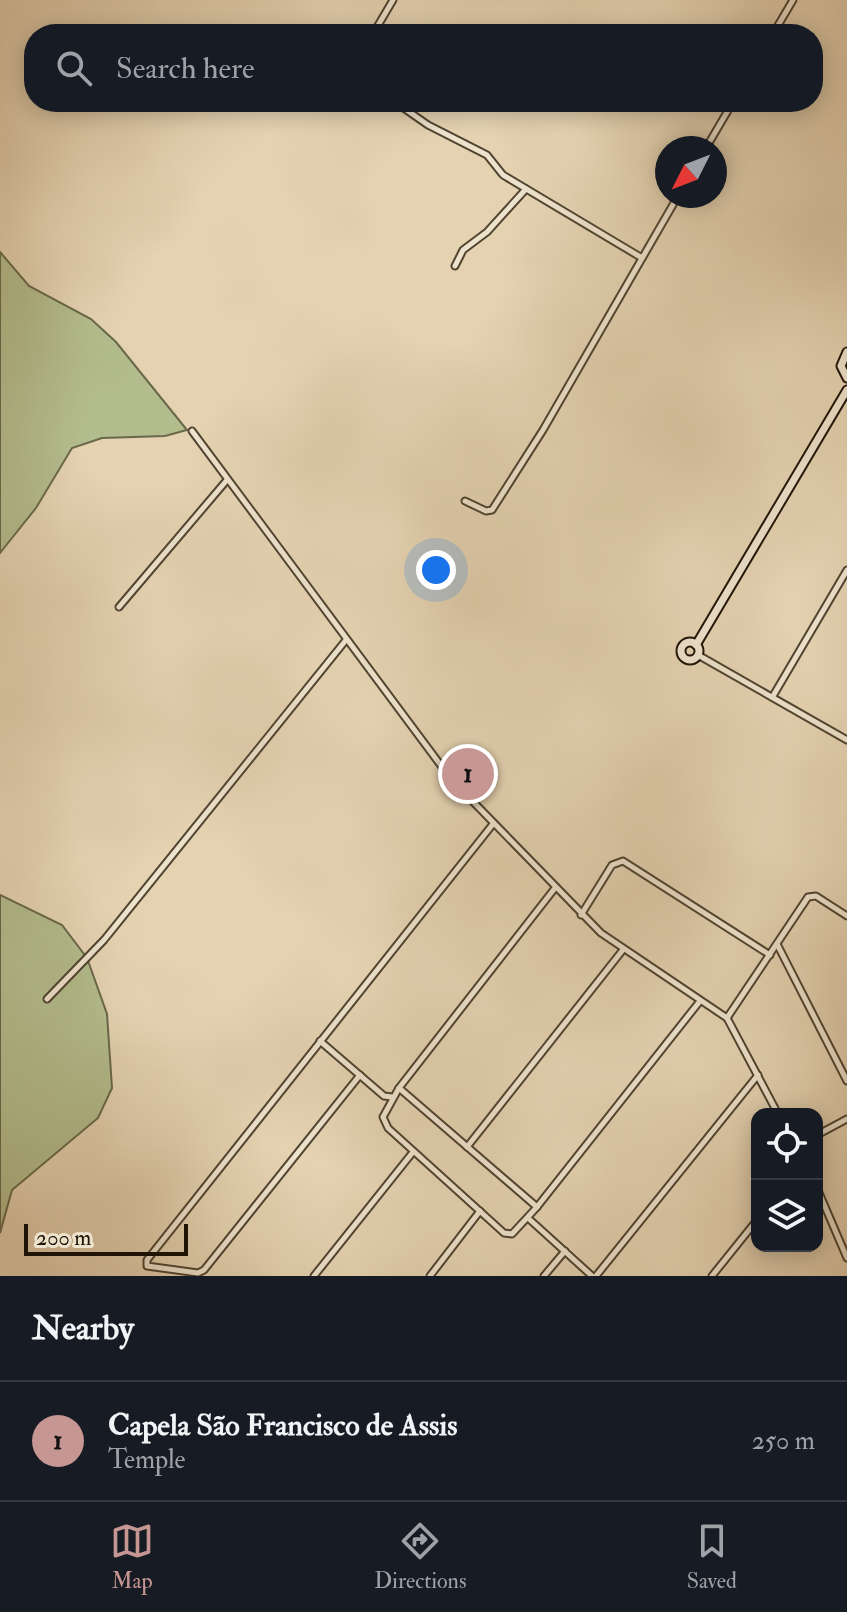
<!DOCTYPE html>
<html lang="en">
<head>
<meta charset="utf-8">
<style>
  body { margin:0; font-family:"IM FELL Double Pica",serif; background:#242831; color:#f1f3f6 }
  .controls { position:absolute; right:24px; bottom:24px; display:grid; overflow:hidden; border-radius:16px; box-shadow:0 4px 20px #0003 }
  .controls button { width:72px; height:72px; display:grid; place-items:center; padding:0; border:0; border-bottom:2px solid #363941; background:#171b24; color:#f1f3f6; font:40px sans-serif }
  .compass { position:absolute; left:655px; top:136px; width:72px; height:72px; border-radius:50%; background:#171b24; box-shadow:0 4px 20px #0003; rotate:228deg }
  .scale { position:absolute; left:24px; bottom:20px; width:164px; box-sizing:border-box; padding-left:8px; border:4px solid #1f1406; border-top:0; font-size:22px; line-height:28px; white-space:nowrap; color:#1f1406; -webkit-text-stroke:6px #ede2cc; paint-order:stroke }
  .you { position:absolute; left:436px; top:570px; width:28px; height:28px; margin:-20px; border:6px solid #fff; border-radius:50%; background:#1a73e8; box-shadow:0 0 0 12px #1a73e833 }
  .badge { display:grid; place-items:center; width:52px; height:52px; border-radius:50%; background:#c59692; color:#111; font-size:26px; font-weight:700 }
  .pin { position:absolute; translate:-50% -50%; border:4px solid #fff; box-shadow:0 2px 8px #0006 }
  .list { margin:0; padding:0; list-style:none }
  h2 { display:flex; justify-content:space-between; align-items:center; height:104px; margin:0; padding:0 32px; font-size:34px }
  h2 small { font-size:26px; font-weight:400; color:#9ea1a6 }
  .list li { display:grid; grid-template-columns:52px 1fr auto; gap:24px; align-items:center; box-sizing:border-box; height:120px; padding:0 32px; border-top:2px solid #363941 }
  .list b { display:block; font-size:30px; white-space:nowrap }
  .list p { margin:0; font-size:26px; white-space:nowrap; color:#9ea1a6 }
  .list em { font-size:26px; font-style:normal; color:#9ea1a6 }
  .icon { flex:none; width:44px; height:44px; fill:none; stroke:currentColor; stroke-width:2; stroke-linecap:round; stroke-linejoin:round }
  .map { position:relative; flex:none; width:847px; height:1276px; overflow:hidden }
  .search { position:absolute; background:#171b24; box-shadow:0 4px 20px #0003; left:24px; right:24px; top:24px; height:88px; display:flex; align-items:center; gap:20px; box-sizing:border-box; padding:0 28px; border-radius:32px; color:#9ea1a6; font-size:30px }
  .sheet { height:224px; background:#171b24 }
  nav { display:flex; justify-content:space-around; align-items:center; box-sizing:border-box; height:112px; border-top:2px solid #363941; background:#171b24; font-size:22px; color:#9ea1a6 }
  nav a { display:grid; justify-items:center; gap:4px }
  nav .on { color:#c59692 }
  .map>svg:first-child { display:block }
  .green { fill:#b3bc8d; stroke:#69684a; stroke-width:2 }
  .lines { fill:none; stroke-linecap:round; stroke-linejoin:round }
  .street-casing { stroke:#504431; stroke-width:9 }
  .secondary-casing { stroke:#1f1406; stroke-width:11 }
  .street { stroke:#ede2cc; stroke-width:5 }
  .secondary { stroke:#ede2cc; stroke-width:7 }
</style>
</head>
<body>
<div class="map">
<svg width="847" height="1276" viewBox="0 0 847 1276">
  <rect width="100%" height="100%" fill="#e4d2b1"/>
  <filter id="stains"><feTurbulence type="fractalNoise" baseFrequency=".0025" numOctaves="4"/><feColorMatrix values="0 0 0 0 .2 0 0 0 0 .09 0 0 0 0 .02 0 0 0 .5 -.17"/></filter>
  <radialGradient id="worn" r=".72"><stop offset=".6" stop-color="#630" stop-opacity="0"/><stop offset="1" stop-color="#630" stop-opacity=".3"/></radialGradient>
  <g class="green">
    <polygon points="0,252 29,286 91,319 116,342 187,430 165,436 102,438 72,448 36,508 0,553"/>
    <polygon points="0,895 62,925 87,958 107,1014 112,1088 98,1118 12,1190 0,1233"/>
  </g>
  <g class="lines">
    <g class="street-casing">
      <g id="street">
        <polyline points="373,34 393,0"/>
        <polyline points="773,34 793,0"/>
        <polyline points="395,102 428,125 487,155 503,175 642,258"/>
        <polyline points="706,148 733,102"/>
        <polyline points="455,266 463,250 487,232 526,189"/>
        <polyline points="192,431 451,779 601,933 727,1018 778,1114"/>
        <polyline points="465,501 486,511 492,510 543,430 678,196"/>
        <polyline points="119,607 227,480"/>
        <polyline points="698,655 847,740"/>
        <polyline points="773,696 847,570"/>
        <polyline points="555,888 399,1088 383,1117 388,1128 504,1233 512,1234 537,1207 700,1001"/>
        <polyline points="581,915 612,865 623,861 770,955"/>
        <polyline points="777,944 847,1081"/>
        <polyline points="47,999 104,940 346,640"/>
        <polyline points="727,1018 808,897 816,896 847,916"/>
        <polyline points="320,1041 384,1096 392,1097"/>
        <polyline points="360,1075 204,1270 198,1273 147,1266 147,1260 493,824"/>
        <polyline points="399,1088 537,1207"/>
        <polyline points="817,1135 847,1119"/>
        <polyline points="467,1147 622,951"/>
        <polyline points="817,1188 847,1258"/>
        <polyline points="528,1218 592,1276"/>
        <polyline points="314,1276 413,1152"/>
        <polyline points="430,1276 480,1211"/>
        <polyline points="544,1276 565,1251"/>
        <polyline points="596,1276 758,1075"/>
        <polyline points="712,1276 757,1220"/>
      </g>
    </g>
    <g class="secondary-casing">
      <g id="secondary">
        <polyline points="847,352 841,366 847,378"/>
        <circle cx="690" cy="651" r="9"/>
        <polyline points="696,645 847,390"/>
      </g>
    </g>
    <use href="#street" class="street"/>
    <use href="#secondary" class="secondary"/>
  </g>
  <rect width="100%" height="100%" filter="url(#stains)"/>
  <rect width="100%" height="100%" fill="url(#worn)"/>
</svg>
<div class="controls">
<button><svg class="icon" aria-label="locate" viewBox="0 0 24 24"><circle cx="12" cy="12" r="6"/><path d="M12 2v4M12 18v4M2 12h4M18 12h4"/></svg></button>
<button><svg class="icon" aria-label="layers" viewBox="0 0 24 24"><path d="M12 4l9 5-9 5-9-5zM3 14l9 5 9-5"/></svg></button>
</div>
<svg class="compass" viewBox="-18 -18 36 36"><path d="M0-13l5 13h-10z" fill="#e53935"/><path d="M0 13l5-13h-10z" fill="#9ea1a6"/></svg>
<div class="scale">200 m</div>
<div class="you"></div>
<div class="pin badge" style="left:468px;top:774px">1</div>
<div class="search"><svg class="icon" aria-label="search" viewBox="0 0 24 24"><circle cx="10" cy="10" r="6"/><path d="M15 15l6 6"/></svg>Search here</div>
</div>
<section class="sheet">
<h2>Nearby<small></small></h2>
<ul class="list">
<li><span class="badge">1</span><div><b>Capela São Francisco de Assis</b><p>Temple</p></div><em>250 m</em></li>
</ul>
</section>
<nav>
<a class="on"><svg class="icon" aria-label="map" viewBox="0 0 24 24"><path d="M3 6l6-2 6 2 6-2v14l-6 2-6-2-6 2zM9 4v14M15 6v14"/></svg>Map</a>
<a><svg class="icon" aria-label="directions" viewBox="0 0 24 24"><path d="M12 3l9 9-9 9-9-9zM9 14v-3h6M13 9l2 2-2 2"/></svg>Directions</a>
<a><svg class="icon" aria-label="saved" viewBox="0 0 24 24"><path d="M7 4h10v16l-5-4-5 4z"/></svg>Saved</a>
</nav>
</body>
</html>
